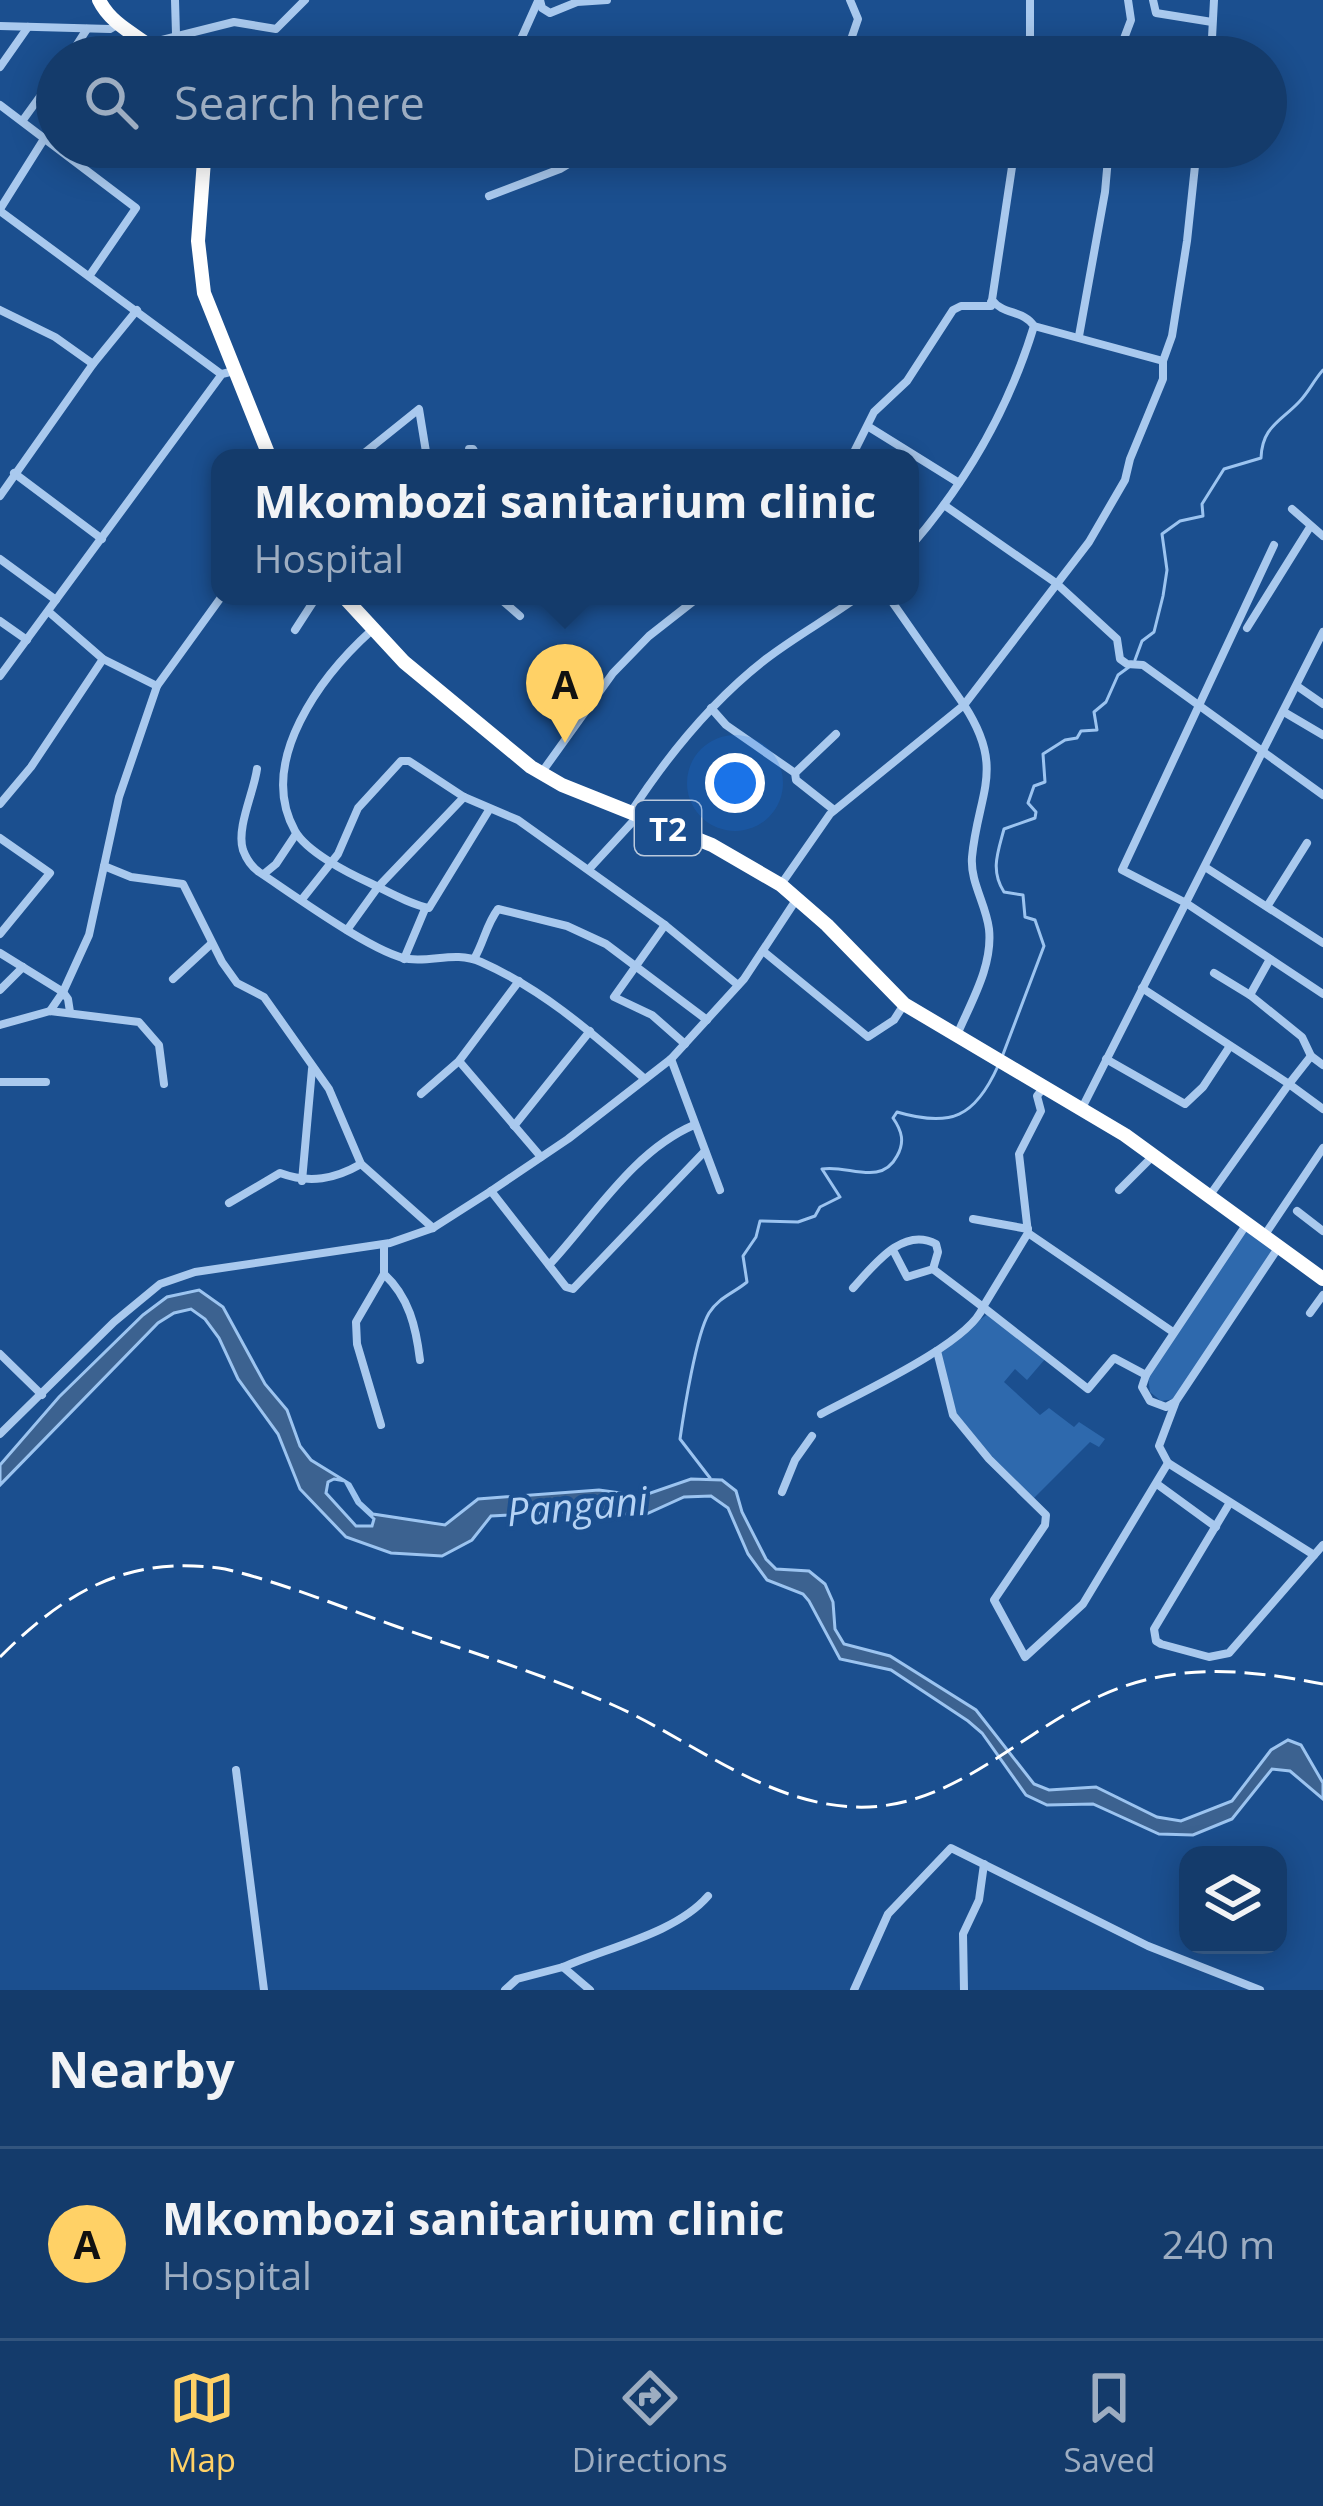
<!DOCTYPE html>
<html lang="en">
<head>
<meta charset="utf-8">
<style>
  body { margin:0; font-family:"Open Sans",sans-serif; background:#214673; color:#f1f3f6 }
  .controls { position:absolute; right:36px; bottom:36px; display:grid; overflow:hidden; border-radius:24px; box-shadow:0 6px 30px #0003 }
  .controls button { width:108px; height:108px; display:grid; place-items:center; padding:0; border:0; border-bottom:3px solid #33557e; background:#143b6b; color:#f1f3f6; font:60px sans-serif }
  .you { position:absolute; left:735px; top:783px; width:42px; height:42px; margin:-30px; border:9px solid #fff; border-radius:50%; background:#1a73e8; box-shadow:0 0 0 18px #1a73e833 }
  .badge { display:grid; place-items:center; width:78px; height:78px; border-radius:50%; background:#ffd166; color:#111; font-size:39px; font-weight:700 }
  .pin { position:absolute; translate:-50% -99px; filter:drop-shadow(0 3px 6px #0008) }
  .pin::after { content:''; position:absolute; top:63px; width:42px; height:36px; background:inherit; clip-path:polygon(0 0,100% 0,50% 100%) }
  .popup { position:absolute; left:211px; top:449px; width:708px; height:156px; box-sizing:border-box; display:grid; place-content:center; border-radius:24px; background:#143b6b; filter:drop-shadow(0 3px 9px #0005); font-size:39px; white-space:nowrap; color:#9dadc1 }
  .popup b { font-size:45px; color:#f1f3f6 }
  .popup::after { content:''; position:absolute; left:50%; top:100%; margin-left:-24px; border:24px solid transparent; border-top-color:#143b6b }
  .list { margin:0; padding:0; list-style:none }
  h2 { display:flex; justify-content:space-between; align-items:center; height:156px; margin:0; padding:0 48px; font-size:51px }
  h2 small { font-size:39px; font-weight:400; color:#9dadc1 }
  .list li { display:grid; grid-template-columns:78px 1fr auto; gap:36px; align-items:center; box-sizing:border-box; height:192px; padding:0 48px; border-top:3px solid #33557e }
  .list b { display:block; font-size:45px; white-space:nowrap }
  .list p { margin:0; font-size:39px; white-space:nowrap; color:#9dadc1 }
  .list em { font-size:39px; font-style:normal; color:#9dadc1 }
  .icon { flex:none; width:66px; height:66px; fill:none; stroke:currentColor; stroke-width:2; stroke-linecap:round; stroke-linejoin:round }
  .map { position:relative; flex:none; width:1323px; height:1990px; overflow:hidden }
  .search { position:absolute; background:#143b6b; box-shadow:0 6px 30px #0003; left:36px; right:36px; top:36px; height:132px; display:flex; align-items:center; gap:30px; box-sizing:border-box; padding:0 42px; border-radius:66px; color:#9dadc1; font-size:45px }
  .sheet { height:348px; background:#143b6b }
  nav { display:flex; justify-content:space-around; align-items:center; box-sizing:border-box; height:168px; border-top:3px solid #33557e; background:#143b6b; font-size:33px; color:#9dadc1 }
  nav a { display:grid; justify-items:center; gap:6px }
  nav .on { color:#ffd166 }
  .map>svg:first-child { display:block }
  .green { fill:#2e69ad }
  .water { fill:#3c6290; stroke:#9cc4f0; stroke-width:3; fill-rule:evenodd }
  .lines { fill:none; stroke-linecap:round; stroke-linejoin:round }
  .stream { stroke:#9cc4f0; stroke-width:3 }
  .minor { stroke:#a9c9ee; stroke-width:8 }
  .highway { stroke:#fff; stroke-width:14 }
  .rail { stroke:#fff; stroke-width:3; stroke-dasharray:21 9; stroke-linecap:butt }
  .labels { text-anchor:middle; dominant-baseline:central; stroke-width:9; stroke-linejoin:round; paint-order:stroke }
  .shield { fill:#1b4f8f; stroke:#bbcadd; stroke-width:3 }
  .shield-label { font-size:33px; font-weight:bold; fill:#fff }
  .water-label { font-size:39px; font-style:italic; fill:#b5d3f5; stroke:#1b4f8f }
</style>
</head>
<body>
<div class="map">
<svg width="1323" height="1990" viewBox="0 0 1323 1990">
  <rect width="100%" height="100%" fill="#1b4f8f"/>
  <g class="green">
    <polygon points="1245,1230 1275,1249 1175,1399 1161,1401 1150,1392 1148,1376"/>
    <polygon points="989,1313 1046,1358 1027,1380 1015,1369 1004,1382 1040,1415 1049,1408 1074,1427 1079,1422 1105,1439 1099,1447 1090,1442 1034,1498 991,1458 954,1414 939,1351"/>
  </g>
  <path class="water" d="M199,1290L223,1307L265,1384L287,1410L300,1446L311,1460L350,1484L360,1502L373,1514L445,1525L478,1499L599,1490L642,1496L691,1479L722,1480L736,1491L742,1512L766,1559L776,1569L809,1571L825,1584L833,1602L835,1629L844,1644L890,1656L976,1710L1034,1784L1049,1790L1096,1787L1157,1817L1181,1821L1232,1801L1271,1750L1288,1740L1301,1745L1323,1783V1799L1290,1771L1272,1769L1232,1819L1193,1835L1159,1834L1093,1804L1047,1805L1026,1795L982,1733L968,1721L891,1670L840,1659L809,1601L803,1594L767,1580L748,1554L728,1508L711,1496L684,1497L642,1516L596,1510L491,1516L472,1540L442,1556L391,1553L346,1537L300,1489L278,1434L238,1379L219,1338L205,1319L191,1309L174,1313L158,1323L0,1485V1465L59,1397L143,1315L167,1297ZM334,1479L345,1481L357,1503L374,1519L372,1526H356L326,1493L328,1482Z"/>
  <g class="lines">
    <g class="stream">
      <path d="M1135,660L1142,641L1154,632L1163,596L1167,570L1162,534L1180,521L1203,516L1202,504L1224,469L1261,458C1262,427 1280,422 1299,402C1308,393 1314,380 1323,370"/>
      <path d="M1002,1057L1044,946L1035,920L1025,917L1023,895L1004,892C990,870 998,852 1004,829L1035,818L1036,812L1028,803L1034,786L1045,782L1043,754L1065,740L1077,738L1081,731L1097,730L1094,712L1106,702L1118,675L1129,667"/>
      <path d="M710,1478L680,1439C684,1411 696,1335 709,1313C719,1297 734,1293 747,1282L743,1256L756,1237L760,1221L798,1222L815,1216L820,1207L840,1197L822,1169C847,1164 881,1187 897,1156C905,1142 902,1131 893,1118L897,1112C951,1128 975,1117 998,1066"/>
    </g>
    <g class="minor">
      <polyline points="175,0 176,34"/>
      <polyline points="540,0 542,8 550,13 577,2 607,0"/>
      <polyline points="1030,0 1030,57"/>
      <polyline points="1153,0 1156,13 1212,22"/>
      <polyline points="0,26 110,29 117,25"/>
      <polyline points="150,43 234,22 276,29 305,0"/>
      <polyline points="69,57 87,29"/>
      <polyline points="513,57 538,1"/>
      <polyline points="845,57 858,19 850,0"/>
      <polyline points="1117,57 1131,20 1128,0"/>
      <polyline points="1211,57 1214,0"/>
      <polyline points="0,67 28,27"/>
      <polyline points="0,105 136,208 90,275"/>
      <polyline points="23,120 57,73"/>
      <polyline points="806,156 809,147"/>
      <polyline points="489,196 560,169 595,148"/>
      <polyline points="0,209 44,139"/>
      <polyline points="0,211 221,374"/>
      <polyline points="0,310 55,337 93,364"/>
      <polyline points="1034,326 1163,361"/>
      <polyline points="1079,336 1105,192 1109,147"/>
      <polyline points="869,427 959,483"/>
      <polyline points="358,458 419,409 427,458"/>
      <polyline points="469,458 469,449 473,449 478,458"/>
      <polyline points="851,458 874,412 907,381 953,310 961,306 991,306 991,302"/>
      <polyline points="14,473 102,539"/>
      <polyline points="0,496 93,364 137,310"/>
      <polyline points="944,505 1056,583 1117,639 1120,659 1127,664 1143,665 1323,795"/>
      <polyline points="1292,509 1323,536"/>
      <polyline points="1274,545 1122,870 1186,903 1323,994"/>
      <path d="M910,547C966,483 1009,408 1034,326C1024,310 1003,315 992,300L1015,147"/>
      <polyline points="0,559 56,600"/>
      <polyline points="497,596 520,616"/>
      <polyline points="888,596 964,705 1089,542 1125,480 1130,459 1163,379 1163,361 1172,336 1187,241 1197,147"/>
      <polyline points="49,612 103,659 157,686"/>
      <polyline points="0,621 27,640"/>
      <polyline points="1247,628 1310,527"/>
      <polyline points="295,630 317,596"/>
      <path d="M372,630C322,675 256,761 295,831C307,852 348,873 370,883C389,892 409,904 429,908L489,810"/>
      <polyline points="0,676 222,374 234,371"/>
      <polyline points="1297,686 1323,704"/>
      <polyline points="711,708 726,725 795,773 796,780 834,810"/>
      <polyline points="1284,712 1323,735"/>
      <path d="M257,769C254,792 236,828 243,850C246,858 252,867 259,872C288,891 377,956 409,959C434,962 456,951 481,962C544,990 593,1034 645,1079"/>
      <polyline points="542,772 613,673 649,636 700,596"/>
      <polyline points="795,773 836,734"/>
      <polyline points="0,804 31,767 103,659"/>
      <path d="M631,812C668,755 712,701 766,659C796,636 829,618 859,596"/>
      <polyline points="0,838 50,873 0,934"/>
      <polyline points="104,866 131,877 183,884 222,962 237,983 264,997 329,1089 361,1164 433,1228"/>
      <polyline points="1205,867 1323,943"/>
      <polyline points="590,868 637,817"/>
      <polyline points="265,873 276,864 296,834"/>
      <path d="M782,883L830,814L964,705C1006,769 978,793 972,857C970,882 986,904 989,929C993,966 971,1002 957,1035"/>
      <polyline points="303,898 338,854 358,808 401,761 409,761 464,797 518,820 665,925 738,985"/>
      <polyline points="1268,905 1307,843"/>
      <polyline points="665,925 614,997 652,1015 685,1044"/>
      <polyline points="347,930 378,887 464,797"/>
      <polyline points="763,951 868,1037 894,1020 903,1006"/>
      <polyline points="0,953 63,992 68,999 70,1012"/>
      <polyline points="404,959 425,909"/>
      <path d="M474,959C484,942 486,925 498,909L567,926L606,944L707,1020"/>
      <polyline points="1270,959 1250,995 1302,1037 1311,1056 1323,1065"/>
      <polyline points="1214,973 1250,995"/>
      <polyline points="173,979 211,944"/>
      <polyline points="1142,988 1289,1084 1210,1195"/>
      <polyline points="0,990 23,967"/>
      <polyline points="50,1011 63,992 89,935 119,797 157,686 222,596"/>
      <polyline points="0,1025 50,1011 139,1022 159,1045 164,1084"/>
      <polyline points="1311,1056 1289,1084 1323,1109"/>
      <polyline points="671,1059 720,1190"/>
      <polyline points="1106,1059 1185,1104 1203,1087 1230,1046"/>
      <polyline points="459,1061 541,1157"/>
      <polyline points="0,1082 46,1082"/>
      <polyline points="1044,1087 1037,1096 1041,1111 1019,1154 1028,1233 983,1307 1088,1389 1114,1358 1146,1375"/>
      <polyline points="421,1094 459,1061 519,981"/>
      <polyline points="1082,1108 1323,632"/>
      <polyline points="514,1126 590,1031"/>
      <polyline points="302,1181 312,1069"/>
      <polyline points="1119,1190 1152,1157"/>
      <polyline points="491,1191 566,1287 573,1289 705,1151"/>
      <path d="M229,1203L280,1173C310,1184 335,1179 361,1164"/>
      <polyline points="1297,1211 1323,1231"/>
      <polyline points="973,1219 1028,1229"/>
      <polyline points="1028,1233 1173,1332"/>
      <polyline points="1264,1236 1323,1148"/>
      <polyline points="1278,1248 1176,1401 1159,1446 1168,1463 1314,1555"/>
      <path d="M549,1265C593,1218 633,1151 694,1125"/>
      <path d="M384,1274C409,1297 416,1327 420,1360"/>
      <path d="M853,1288C874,1265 903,1226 936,1244L938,1252L933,1269L907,1277L893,1250"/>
      <polyline points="1310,1313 1323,1295"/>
      <polyline points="937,1351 953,1415 989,1459 1046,1515 1045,1525 994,1600 1025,1657 1083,1604 1168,1463"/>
      <polyline points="0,1354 42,1395"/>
      <polyline points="1175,1402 1166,1407 1150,1401 1142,1387 1146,1375 1246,1225"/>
      <path d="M821,1414C858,1394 970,1343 983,1307L933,1269"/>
      <polyline points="381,1425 357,1344 356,1322 384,1274 384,1245"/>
      <polyline points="0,1434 114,1322 160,1284 195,1272 390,1243 433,1228 491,1191 568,1139 671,1059 744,979 796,900"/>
      <polyline points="1157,1484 1216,1527"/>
      <polyline points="782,1492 795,1460 812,1436"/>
      <polyline points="1229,1504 1154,1629 1156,1641 1161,1644 1209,1657 1229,1653 1323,1545"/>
      <polyline points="236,1770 264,1990"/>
      <path d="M563,1967C609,1947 676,1933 708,1896"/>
      <polyline points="505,1990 517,1979 563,1967 590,1990"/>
      <polyline points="854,1990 888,1914 951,1848 1148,1946 1260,1990"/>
      <polyline points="964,1990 963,1934 979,1900 984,1864"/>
    </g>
    <g class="highway">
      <path d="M99,0C112,27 142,37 164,57"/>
      <polyline points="205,147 198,241 204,293 270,458"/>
      <polyline points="343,596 404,662 531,767 562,785 712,845 781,885 827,925 904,1004 1125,1135 1323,1279"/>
    </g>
    <path class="rail" d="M0,1657C66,1591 129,1554 225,1569C284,1583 341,1607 398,1627C470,1652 543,1674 613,1705C692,1740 764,1803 854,1807C951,1811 1017,1734 1100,1696C1174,1662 1246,1669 1323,1684"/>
  </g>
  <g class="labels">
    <rect class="shield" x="635" y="801" width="66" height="54" rx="9"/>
    <g class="shield-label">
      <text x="668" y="828">T2</text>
    </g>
    <g class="water-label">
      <text transform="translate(577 1505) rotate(-5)">Pangani</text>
    </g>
  </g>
</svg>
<div class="controls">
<button><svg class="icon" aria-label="layers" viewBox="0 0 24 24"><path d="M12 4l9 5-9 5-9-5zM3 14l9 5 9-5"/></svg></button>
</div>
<div class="you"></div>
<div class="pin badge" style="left:565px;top:743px">A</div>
<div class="popup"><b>Mkombozi sanitarium clinic</b>Hospital</div>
<div class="search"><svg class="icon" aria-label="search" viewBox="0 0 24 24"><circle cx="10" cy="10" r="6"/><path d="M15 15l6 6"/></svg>Search here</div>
</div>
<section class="sheet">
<h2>Nearby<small></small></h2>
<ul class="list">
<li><span class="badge">A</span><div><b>Mkombozi sanitarium clinic</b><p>Hospital</p></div><em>240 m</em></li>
</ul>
</section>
<nav>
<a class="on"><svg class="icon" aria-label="map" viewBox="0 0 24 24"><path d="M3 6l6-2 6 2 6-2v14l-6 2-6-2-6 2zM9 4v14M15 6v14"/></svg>Map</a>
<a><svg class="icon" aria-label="directions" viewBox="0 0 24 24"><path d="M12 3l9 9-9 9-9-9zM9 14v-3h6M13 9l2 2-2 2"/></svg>Directions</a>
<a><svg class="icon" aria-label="saved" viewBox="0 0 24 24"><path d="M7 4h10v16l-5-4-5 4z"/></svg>Saved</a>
</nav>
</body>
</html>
